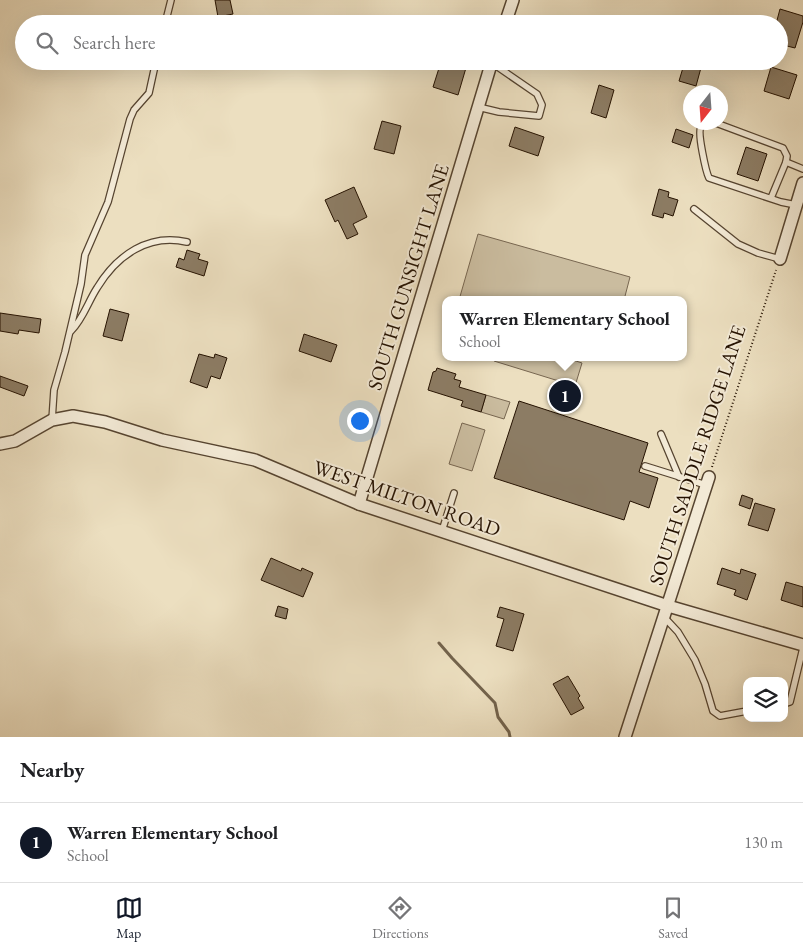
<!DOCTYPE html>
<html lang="en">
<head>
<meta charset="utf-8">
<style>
  body { margin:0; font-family:"EB Garamond",serif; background:#f6f6f6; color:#202124 }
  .controls { position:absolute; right:15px; bottom:15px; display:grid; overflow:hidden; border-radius:10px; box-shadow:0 5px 20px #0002 }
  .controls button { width:45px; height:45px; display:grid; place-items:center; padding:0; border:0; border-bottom:1px solid #e0e0e0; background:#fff; color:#202124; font:25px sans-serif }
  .compass { position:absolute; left:683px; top:85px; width:45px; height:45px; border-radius:50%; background:#fff; box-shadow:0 5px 20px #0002; rotate:197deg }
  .you { position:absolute; left:359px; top:420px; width:18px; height:18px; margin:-12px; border:4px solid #fff; border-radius:50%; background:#1a73e8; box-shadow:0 0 0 8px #1a73e833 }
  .badge { display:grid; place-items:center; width:32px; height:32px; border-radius:50%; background:#111827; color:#fff; font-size:16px; font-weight:700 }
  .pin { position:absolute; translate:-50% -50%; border:2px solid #fff; box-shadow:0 1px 5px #0006 }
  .popup { position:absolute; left:442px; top:296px; width:245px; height:65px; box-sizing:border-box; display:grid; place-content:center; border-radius:10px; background:#fff; filter:drop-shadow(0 1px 4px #0005); font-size:16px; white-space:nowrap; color:#757577 }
  .popup b { font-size:19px; color:#202124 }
  .popup::after { content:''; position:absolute; left:50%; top:100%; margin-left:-10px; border:10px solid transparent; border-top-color:#fff }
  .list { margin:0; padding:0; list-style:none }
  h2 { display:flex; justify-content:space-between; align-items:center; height:65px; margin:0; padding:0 20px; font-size:21px }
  h2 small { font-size:16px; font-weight:400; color:#757577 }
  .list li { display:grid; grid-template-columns:32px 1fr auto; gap:15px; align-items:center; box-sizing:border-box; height:80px; padding:0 20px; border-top:1px solid #e0e0e0 }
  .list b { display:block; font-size:19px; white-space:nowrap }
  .list p { margin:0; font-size:16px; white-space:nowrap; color:#757577 }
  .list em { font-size:16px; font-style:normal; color:#757577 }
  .icon { flex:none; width:28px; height:28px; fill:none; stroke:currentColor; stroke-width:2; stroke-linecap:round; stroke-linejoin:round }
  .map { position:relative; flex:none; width:803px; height:737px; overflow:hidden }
  .search { position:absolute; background:#fff; box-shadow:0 5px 20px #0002; left:15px; right:15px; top:15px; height:55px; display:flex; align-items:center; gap:12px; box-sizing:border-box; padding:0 18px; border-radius:28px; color:#757577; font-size:19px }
  .sheet { height:145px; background:#fff }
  nav { display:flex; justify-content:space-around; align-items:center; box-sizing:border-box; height:70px; border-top:1px solid #e0e0e0; background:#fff; font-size:14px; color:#757577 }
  nav a { display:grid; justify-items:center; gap:2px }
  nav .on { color:#111827 }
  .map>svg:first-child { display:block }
  .green { fill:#cabc9f; stroke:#776650 }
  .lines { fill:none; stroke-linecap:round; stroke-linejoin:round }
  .stream { stroke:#73634c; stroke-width:3 }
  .building { fill:#8c7c64; stroke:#241100 }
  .lane-casing { stroke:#564430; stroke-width:8 }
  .street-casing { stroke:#564430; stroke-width:14 }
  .path { stroke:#241100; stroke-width:2; stroke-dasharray:1 2.5; stroke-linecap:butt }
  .lane { stroke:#f3ead6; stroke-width:5.5 }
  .street { stroke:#f3ead6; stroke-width:11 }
  .labels { text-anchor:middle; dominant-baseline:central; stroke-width:4; stroke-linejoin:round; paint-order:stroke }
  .street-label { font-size:20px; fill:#241100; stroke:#f3ead6 }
</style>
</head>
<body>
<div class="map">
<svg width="803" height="737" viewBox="0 0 803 737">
  <rect width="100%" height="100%" fill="#ecdfc0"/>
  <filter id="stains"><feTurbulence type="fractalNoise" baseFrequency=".004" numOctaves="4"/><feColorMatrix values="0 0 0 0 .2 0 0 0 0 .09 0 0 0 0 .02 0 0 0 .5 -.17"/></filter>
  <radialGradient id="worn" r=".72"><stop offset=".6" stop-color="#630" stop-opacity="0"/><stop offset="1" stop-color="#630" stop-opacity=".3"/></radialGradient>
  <g class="green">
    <polygon points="478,234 630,277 624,300 459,300"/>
    <polygon points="495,357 564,357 582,363 575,386 494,361"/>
    <polygon points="486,395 510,402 504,419 481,412"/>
    <polygon points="462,423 485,430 472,471 449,464"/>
  </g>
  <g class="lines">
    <polyline class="stream" points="439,643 452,658 495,703 498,717 509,732 510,737"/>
  </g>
  <g class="building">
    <polygon points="215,0 230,0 233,14 218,17"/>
    <polygon points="780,9 803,16 803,22 795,48 779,44 779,24 776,24"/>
    <polygon points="445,61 468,61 458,95 433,87 440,65 444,66"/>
    <polygon points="685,61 702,64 696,86 679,81"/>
    <polygon points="771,67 797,75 789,99 764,91"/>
    <polygon points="599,85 614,90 606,118 591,113"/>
    <polygon points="382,121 401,126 394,154 374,149"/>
    <polygon points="515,127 544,137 538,156 509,146"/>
    <polygon points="676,129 693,135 689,148 672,142"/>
    <polygon points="746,147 767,154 758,181 737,174"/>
    <polygon points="354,187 367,217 353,224 358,234 347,239 338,220 335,222 325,200"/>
    <polygon points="659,189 669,192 668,197 678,200 673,216 664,213 663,218 652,215"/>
    <polygon points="187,250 200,254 198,259 208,262 204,276 176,267 179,258 184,260"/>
    <polygon points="110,309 129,314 122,341 103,336"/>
    <polygon points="0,313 41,319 39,333 19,330 18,334 0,331"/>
    <polygon points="304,334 337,345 331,362 299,351"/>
    <polygon points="199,354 214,358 215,354 227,358 220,379 211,376 207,388 190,382"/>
    <polygon points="437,368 456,374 454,379 461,381 459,387 486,395 481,412 461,406 463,401 428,390 433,372 436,371"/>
    <polygon points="0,376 28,386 24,396 0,387"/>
    <polygon points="519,401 648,443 639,472 658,478 649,508 630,501 624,520 494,478"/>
    <polygon points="742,495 753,499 750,509 739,505"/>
    <polygon points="755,503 775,509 768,531 748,525"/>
    <polygon points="271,558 301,571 302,568 313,573 303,597 261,580"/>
    <polygon points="722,568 740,574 741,569 756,574 747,600 734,595 736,590 717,584"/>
    <polygon points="786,582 803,587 803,607 781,600"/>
    <polygon points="278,606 288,609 286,619 275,616"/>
    <polygon points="500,607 524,614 513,651 496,646 504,619 497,617"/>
    <polygon points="568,676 580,696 578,698 584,708 571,715 553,684"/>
  </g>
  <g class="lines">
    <g class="lane-casing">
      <g id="lane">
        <polyline points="165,24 171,0"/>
        <polyline points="478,107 499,112 539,116 542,105 537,94 492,63"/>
        <polyline points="786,162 803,169"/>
        <path d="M771,198L786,162L787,156L783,148L716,123C711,124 705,123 701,127C697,132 706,172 709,178L781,202L796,205"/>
        <polyline points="694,209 738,244 758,253 780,259"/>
        <path d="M71,331C83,319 88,302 97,288C117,255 149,233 187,242"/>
        <polyline points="52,420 54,390 65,352 81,284 85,255 108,202 130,119 134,110 149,93 156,61"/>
        <polyline points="661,434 679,477"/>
        <polyline points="645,466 706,485"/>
        <polyline points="442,531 454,493"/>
        <polyline points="664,617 678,632 695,660 705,684 713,711 720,716 747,711"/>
        <polyline points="784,704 790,702 803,648"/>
      </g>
    </g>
    <g class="street-casing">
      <g id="street">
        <polyline points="505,24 513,0"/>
        <polyline points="780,259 803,183"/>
        <polyline points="0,444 15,441 52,420 73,416 105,422 162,440 255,460 359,504 668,606 803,645"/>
        <polyline points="359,504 492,61"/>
        <polyline points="625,737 709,477"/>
      </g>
    </g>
    <polyline class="path" points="712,467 776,270"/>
    <use href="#lane" class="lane"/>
    <use href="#street" class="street"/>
  </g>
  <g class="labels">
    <g class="street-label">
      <text transform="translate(408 277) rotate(-73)">SOUTH GUNSIGHT LANE</text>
      <text transform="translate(697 455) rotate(-72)">SOUTH SADDLE RIDGE LANE</text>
      <text transform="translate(407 498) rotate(19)">WEST MILTON ROAD</text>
    </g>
  </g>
  <rect width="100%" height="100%" filter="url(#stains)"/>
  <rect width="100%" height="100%" fill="url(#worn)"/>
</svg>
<div class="controls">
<button><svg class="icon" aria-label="layers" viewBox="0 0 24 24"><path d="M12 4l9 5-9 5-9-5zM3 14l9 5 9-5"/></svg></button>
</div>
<svg class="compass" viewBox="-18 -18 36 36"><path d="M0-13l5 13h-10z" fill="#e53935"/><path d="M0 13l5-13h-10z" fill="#757577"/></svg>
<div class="you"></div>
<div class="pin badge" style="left:565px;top:396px">1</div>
<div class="popup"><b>Warren Elementary School</b>School</div>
<div class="search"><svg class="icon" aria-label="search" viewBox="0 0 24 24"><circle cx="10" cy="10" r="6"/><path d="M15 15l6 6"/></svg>Search here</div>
</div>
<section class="sheet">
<h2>Nearby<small></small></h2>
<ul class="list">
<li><span class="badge">1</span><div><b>Warren Elementary School</b><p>School</p></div><em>130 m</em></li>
</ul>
</section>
<nav>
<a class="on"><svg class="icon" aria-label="map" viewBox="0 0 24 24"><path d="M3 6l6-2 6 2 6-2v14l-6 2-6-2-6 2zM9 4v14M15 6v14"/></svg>Map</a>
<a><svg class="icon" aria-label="directions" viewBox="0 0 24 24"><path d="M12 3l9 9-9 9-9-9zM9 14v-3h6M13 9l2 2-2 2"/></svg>Directions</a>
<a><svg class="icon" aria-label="saved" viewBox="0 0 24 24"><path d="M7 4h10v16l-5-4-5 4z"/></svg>Saved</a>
</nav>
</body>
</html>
